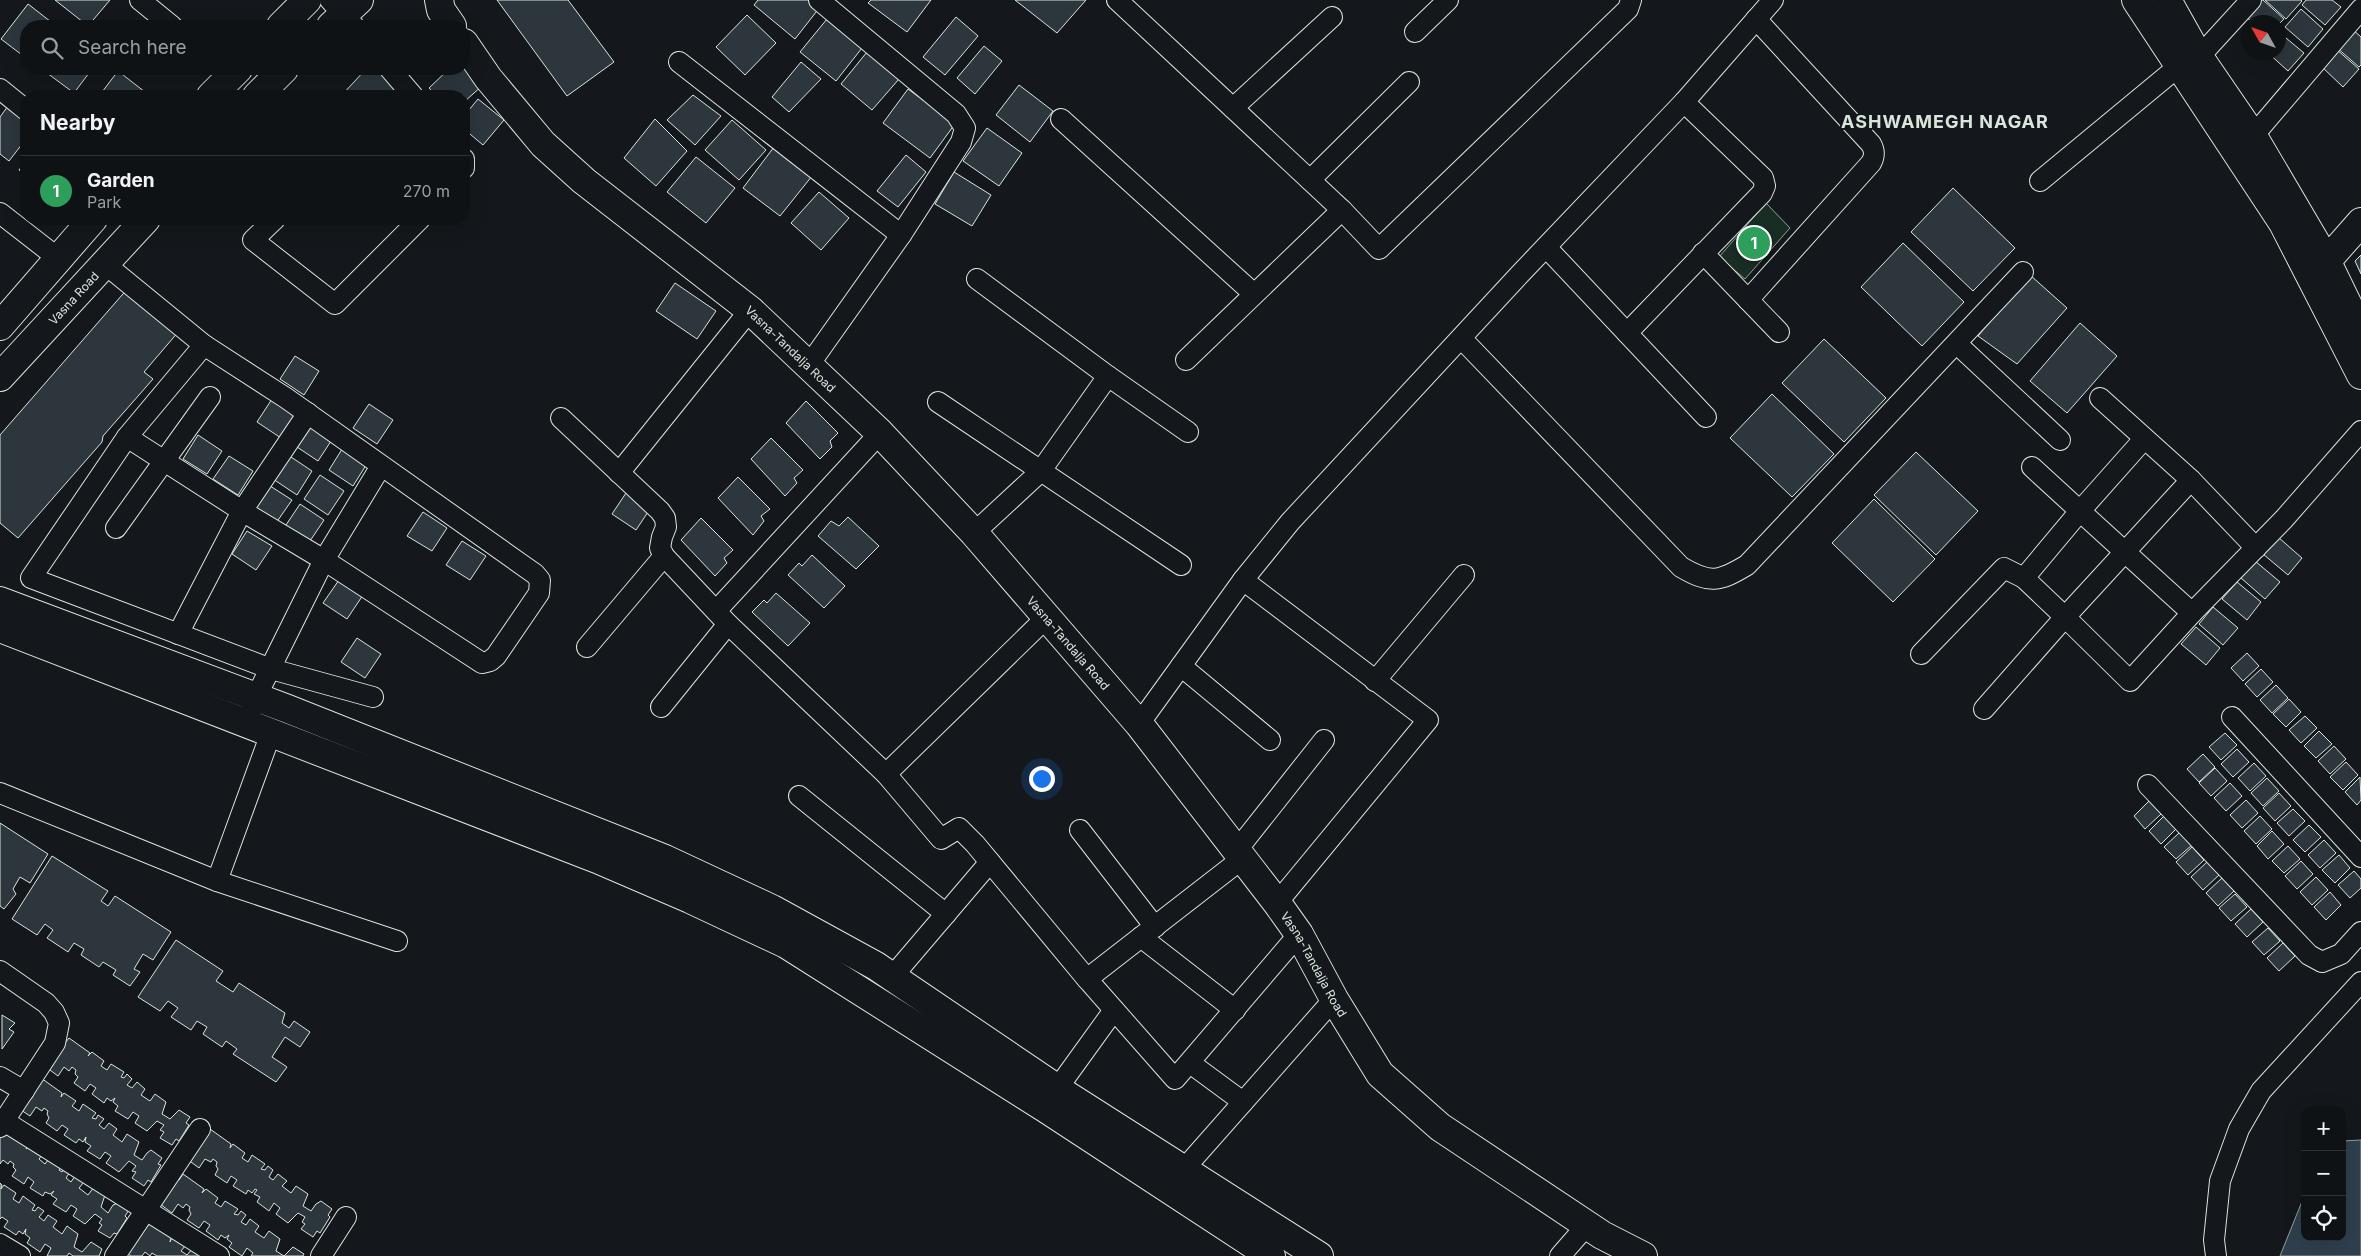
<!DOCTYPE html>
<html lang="en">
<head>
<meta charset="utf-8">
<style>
  body { margin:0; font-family:Inter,sans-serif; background:#181b1e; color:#f1f3f6 }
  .controls { position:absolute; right:15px; bottom:15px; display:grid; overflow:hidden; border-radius:10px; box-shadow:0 5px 20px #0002 }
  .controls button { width:45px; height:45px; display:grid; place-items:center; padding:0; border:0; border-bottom:1px solid #2f3234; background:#0f1215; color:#f1f3f6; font:25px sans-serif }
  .compass { position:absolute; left:2241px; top:15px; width:45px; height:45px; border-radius:50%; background:#0f1215; box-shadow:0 5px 20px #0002; rotate:310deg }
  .you { position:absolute; left:1041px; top:778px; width:18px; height:18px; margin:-12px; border:4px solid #fff; border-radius:50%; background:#1a73e8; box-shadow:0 0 0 8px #1a73e833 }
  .badge { display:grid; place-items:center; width:32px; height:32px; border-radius:50%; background:#7c3aed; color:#fff; font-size:16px; font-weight:700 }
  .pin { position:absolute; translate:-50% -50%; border:2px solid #fff; box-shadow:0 1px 5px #0006 }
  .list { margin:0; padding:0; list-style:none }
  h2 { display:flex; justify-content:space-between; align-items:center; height:65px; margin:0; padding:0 20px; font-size:21px }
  h2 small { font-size:16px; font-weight:400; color:#9b9ea0 }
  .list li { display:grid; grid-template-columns:32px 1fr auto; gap:15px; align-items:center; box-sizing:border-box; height:70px; padding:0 20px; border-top:1px solid #2f3234 }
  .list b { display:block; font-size:19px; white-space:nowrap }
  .list p { margin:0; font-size:16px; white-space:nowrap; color:#9b9ea0 }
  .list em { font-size:16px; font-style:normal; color:#9b9ea0 }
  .icon { flex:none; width:28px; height:28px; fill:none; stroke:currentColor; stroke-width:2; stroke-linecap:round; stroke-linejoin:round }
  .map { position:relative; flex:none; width:2361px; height:1256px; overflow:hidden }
  .search { position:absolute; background:#0f1215; box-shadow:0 5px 20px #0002; left:20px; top:20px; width:450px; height:55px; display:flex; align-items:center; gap:12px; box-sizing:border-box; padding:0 18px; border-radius:20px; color:#9b9ea0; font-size:19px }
  .panel { position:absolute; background:#0f1215; box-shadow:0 5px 20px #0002; left:20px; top:90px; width:450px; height:135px; border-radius:20px }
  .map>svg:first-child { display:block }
  .green { fill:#1a2d24; stroke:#939e99 }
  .water { fill:#2f3f4d; stroke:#939e99 }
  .building { fill:#2c363c; stroke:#d8e6dc }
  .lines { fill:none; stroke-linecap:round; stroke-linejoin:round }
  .street-casing { stroke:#d8e6dc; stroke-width:22 }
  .secondary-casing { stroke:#d8e6dc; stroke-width:30 }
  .street { stroke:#14181c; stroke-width:20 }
  .secondary { stroke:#14181c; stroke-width:28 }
  .labels { text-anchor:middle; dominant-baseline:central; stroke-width:4; stroke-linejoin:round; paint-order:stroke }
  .street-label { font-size:12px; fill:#d8e6dc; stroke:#14181c }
  .district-label { font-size:18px; font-weight:bold; letter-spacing:1px; fill:#d8e6dc; stroke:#14181c }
</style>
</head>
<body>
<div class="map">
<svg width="2361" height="1256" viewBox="0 0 2361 1256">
  <rect width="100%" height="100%" fill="#14181c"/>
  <polygon class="green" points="1766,203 1790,228 1745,279 1719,257"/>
  <polygon class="water" points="2361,1140 2361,1256 2280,1256 2305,1194 2305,1237 2342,1237 2342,1141"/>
  <g class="building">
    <polygon points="55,0 110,0 88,26"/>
    <polygon points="497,0 568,0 614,62 567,96"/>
    <polygon points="758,0 811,0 820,7 795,39 754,5"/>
    <polygon points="871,0 931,0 907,32 868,3"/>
    <polygon points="1015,0 1086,0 1057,33"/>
    <polygon points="2260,0 2263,0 2284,19 2278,25 2278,22 2252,22 2245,16"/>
    <polygon points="2265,0 2301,0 2302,1 2286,19"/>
    <polygon points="2306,0 2332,0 2341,7 2325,25 2302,5"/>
    <polygon points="28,4 55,25 54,26 26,26 26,58 1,39"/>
    <polygon points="2301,9 2323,29 2308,47 2285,27"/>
    <polygon points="747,15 776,43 745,75 716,47"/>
    <polygon points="956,17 978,36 945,75 923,57"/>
    <polygon points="827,19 862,48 836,81 800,52"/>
    <polygon points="2352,29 2361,37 2361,65 2359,67 2336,47"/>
    <polygon points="2280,33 2304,53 2288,71 2267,52 2278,52 2278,35"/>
    <polygon points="984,46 1002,61 975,94 957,78"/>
    <polygon points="2336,49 2359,69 2343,87 2321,66"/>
    <polygon points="867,52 899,79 872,110 841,84"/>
    <polygon points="801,62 821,79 789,112 772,97"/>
    <polygon points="464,64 483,85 464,102 464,96 437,96 429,88 449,69 464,69"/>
    <polygon points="50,69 92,69 74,93 47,73"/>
    <polygon points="366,69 380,69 405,91 400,96 341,96"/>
    <polygon points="118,71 145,92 142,96 99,96"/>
    <polygon points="1019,85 1053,111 1030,142 996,115"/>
    <polygon points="908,89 955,124 930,158 883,123"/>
    <polygon points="693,95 721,116 695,145 667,120"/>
    <polygon points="478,99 504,120 483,145 464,129 464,116"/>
    <polygon points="8,106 26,119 26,139 9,161 0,154 0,117"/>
    <polygon points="655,119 687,151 656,186 624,158"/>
    <polygon points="732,120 766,150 739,180 705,150"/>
    <polygon points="987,128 1022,153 999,186 963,161"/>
    <polygon points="774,147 812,176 780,216 743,188"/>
    <polygon points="906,155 926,172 898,207 877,191"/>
    <polygon points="696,157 735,188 706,223 667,192"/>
    <polygon points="26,161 26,175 19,170"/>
    <polygon points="954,172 991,195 972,226 935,204"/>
    <polygon points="1953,188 2015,248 1973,291 1911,232"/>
    <polygon points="819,192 849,218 821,250 791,223"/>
    <polygon points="1903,243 1964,302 1922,346 1861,287"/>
    <polygon points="2361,255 2361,274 2355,261"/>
    <polygon points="2030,275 2067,308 2017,364 1978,336"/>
    <polygon points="675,283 716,311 697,339 656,311"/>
    <polygon points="129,287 179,331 144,372 153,379 103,436 102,442 18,538 0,523 0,435"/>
    <polygon points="2080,323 2117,356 2067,413 2030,381"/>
    <polygon points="1824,339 1886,398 1844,442 1782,383"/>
    <polygon points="295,356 319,371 304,395 280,379"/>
    <polygon points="1772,394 1834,454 1792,497 1730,438"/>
    <polygon points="272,399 297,414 281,438 257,422"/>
    <polygon points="806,401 838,433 830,441 832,447 820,459 786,423"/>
    <polygon points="369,404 393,420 377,444 353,428"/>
    <polygon points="309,422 333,438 318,461 294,445"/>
    <polygon points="198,435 222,451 207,474 183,459"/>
    <polygon points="771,438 803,470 794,478 797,483 785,496 751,459"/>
    <polygon points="344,446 368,462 353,486 329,470"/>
    <polygon points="1916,452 1978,511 1936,555 1874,495"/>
    <polygon points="288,455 312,471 297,495 273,479"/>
    <polygon points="229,456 253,471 238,495 213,479"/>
    <polygon points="320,475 344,491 328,515 304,499"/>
    <polygon points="738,477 770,509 761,516 764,521 753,535 718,498"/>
    <polygon points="267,484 292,500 276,523 252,507"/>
    <polygon points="628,490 652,506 636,530 612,514"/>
    <polygon points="1874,499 1935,559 1893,602 1832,543"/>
    <polygon points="300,504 324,520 308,544 284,528"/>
    <polygon points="423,512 447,528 432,551 407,536"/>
    <polygon points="848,517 879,546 856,569 818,536 831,521 839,526"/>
    <polygon points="701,518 733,550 724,558 727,563 715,576 681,540"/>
    <polygon points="247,531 272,546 256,570 232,554"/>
    <polygon points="2278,537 2302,558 2288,575 2263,554"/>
    <polygon points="462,541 486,556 470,580 446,565"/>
    <polygon points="812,555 845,586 824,608 788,575 799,563 802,566"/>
    <polygon points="2255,561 2280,582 2265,599 2241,578"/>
    <polygon points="339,580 363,595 347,619 323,603"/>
    <polygon points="2237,582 2261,602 2247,620 2222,599"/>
    <polygon points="776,593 810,623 788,646 752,612 764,600 767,603"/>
    <polygon points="2213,607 2238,628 2223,645 2199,624"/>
    <polygon points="2196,627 2220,648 2206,665 2181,644"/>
    <polygon points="357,638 381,654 365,678 341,662"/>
    <polygon points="2247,653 2259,666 2243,681 2231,668"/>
    <polygon points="2261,669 2273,682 2257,697 2245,684"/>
    <polygon points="2276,685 2288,698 2272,713 2260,700"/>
    <polygon points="2289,699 2301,712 2286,727 2273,714"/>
    <polygon points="2305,716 2317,728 2301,743 2289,730"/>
    <polygon points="2319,731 2332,744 2316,758 2304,746"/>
    <polygon points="2225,733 2237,745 2221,760 2209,747"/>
    <polygon points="2334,746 2346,759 2330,774 2318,761"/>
    <polygon points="2237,749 2249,762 2233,777 2221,764"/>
    <polygon points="2203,754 2215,767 2199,782 2187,769"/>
    <polygon points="2346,762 2358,775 2343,790 2330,777"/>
    <polygon points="2254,763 2266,776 2250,791 2238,778"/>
    <polygon points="2215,768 2227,781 2211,796 2199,783"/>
    <polygon points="2360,777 2361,800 2357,805 2345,792"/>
    <polygon points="2267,778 2279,791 2263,806 2251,793"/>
    <polygon points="2230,783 2242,796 2226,811 2214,798"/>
    <polygon points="2279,793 2291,806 2275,821 2263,808"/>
    <polygon points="2246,800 2258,813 2242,828 2230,815"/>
    <polygon points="2149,801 2161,814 2145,829 2134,816"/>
    <polygon points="2293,809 2305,821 2289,836 2277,823"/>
    <polygon points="2164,816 2176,829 2161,844 2149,831"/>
    <polygon points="2260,816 2272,829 2256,844 2244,831"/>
    <polygon points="0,823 48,854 30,883 20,877 13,889 16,894 4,909 0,906"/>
    <polygon points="2309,825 2321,837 2305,852 2293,840"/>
    <polygon points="2272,831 2284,844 2268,859 2257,846"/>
    <polygon points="2180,832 2192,845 2176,859 2164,847"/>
    <polygon points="2324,840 2336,853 2320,868 2308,855"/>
    <polygon points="2288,846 2300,859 2284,873 2272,861"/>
    <polygon points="2192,847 2204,860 2188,875 2176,862"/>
    <polygon points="2339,855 2350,868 2335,883 2322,870"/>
    <polygon points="52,856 108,891 101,901 108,906 115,896 171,932 153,960 143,954 134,969 140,972 130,986 113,975 116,970 103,962 99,967 81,955 84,949 74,943 68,952 47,938 53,930 45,924 37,935 12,919"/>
    <polygon points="2301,861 2313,874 2297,889 2285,876"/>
    <polygon points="2207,862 2219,875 2203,890 2191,877"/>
    <polygon points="2354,871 2361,879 2361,888 2350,898 2338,885"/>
    <polygon points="2316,877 2328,890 2312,905 2300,892"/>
    <polygon points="2222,878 2234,891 2218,906 2206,893"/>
    <polygon points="2330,892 2341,905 2326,920 2314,907"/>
    <polygon points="2235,894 2247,907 2231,921 2219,908"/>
    <polygon points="2251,909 2263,922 2247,937 2235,924"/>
    <polygon points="2268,928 2280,941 2264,955 2252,942"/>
    <polygon points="176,940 223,971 216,981 233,992 239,983 285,1013 282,1023 289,1028 294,1021 310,1032 300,1047 285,1037 272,1057 287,1067 276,1082 233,1054 237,1049 226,1041 222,1047 203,1034 207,1027 197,1021 191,1030 171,1017 178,1008 168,1001 160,1011 138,997"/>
    <polygon points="2283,943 2295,956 2279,971 2267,958"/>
    <polygon points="2,1015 15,1023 9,1029 14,1032 2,1049"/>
    <polygon points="69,1038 90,1053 88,1056 92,1052 104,1061 101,1066 107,1070 111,1064 124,1072 121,1077 124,1078 127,1074 132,1079 127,1085 132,1088 137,1082 145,1089 141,1095 150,1101 155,1094 166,1102 162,1114 170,1119 179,1110 190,1117 186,1123 189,1125 179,1141 176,1139 172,1145 160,1138 164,1132 160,1130 164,1125 157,1121 147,1131 135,1123 139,1116 133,1112 128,1119 115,1111 118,1106 113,1102 115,1098 111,1101 107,1098 104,1103 92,1094 96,1088 90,1084 85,1091 74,1083 78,1077 75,1074 76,1070 72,1067 69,1071 64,1067 58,1076 46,1067"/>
    <polygon points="41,1078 62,1093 61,1097 64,1093 76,1101 72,1106 79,1111 83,1104 96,1113 92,1118 96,1119 98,1115 104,1119 99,1125 104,1129 109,1123 117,1129 113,1135 122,1142 127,1134 139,1142 134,1155 142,1160 147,1153 151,1150 162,1158 158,1164 161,1165 151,1182 148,1180 144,1186 132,1178 136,1172 132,1171 136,1166 129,1161 119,1172 106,1163 111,1156 105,1152 100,1159 87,1151 91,1146 85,1142 86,1137 83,1142 79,1139 76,1143 64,1135 68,1129 62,1125 57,1131 46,1123 49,1118 47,1114 48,1111 44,1108 42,1111 36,1107 30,1116 18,1108"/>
    <polygon points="210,1129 231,1144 230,1148 233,1144 245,1153 242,1158 248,1162 252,1155 265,1164 261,1169 265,1170 268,1166 273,1170 269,1177 273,1180 278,1174 287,1181 282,1186 291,1193 296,1186 308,1194 303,1206 311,1211 316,1204 321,1201 332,1209 328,1215 330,1217 320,1233 317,1231 313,1237 301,1229 305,1224 302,1222 305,1217 298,1213 288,1223 276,1214 280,1208 274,1203 269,1211 257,1202 260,1197 254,1194 257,1190 255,1189 252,1193 248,1190 246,1194 233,1186 237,1180 231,1176 227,1183 215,1175 218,1169 216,1166 217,1162 213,1159 211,1162 205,1159 199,1168 187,1159"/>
    <polygon points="7,1131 28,1146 26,1149 30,1146 43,1154 39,1159 45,1164 50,1157 62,1166 59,1170 62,1172 65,1168 70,1172 66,1178 71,1182 75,1176 84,1182 79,1188 88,1195 94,1187 105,1195 101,1207 108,1213 113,1205 118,1203 129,1210 125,1216 127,1218 117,1234 114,1233 110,1238 98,1231 102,1225 99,1223 102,1219 95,1214 85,1224 73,1216 77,1209 71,1205 66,1212 53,1204 57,1199 51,1195 54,1191 50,1194 45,1192 43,1196 30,1188 34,1182 28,1177 24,1184 12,1176 16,1170 13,1167 14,1164 10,1161 8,1164 3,1160 0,1164 0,1134 3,1136"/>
    <polygon points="183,1174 204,1189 202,1193 206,1189 218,1198 215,1203 221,1207 225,1201 238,1209 234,1214 238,1215 241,1211 246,1215 241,1222 246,1225 250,1219 259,1226 255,1232 264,1238 269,1231 280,1239 276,1251 284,1256 251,1256 253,1253 247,1248 242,1256 229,1247 232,1243 227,1239 229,1235 225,1238 221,1235 218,1240 206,1231 210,1225 204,1221 199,1228 187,1220 191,1214 189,1210 190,1207 186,1204 183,1208 178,1204 172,1213 160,1204 174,1176 179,1180"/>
    <polygon points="0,1183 2,1185 1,1189 4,1185 16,1193 13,1199 19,1203 23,1196 35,1205 32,1210 35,1211 38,1207 44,1211 39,1217 44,1221 48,1215 57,1221 53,1227 62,1234 67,1226 78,1234 74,1247 82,1252 91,1242 102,1249 99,1256 73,1256 69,1253 67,1256 47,1256 51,1248 45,1244 40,1252 27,1243 30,1238 25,1234 26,1229 23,1234 19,1231 16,1235 4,1227 8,1221 2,1217 0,1219"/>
    <polygon points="150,1223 171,1238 170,1242 172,1237 185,1246 181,1251 187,1255 192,1249 202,1256 157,1256 152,1253 150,1256 145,1252 142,1256 131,1256 126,1253 141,1225 146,1228"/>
    <polygon points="293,1247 304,1254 303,1256 284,1256"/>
  </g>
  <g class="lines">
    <g class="street-casing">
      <g id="street">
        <polyline points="140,0 172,26"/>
        <polyline points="330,0 354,26"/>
        <polyline points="1117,0 1342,210 1379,249 1628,9 1631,0"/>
        <polyline points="1415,32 1448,0"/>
        <polyline points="2199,57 2251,0"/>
        <polyline points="679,62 901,235"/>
        <polyline points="390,69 413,96"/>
        <polyline points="0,89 26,110"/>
        <polyline points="1233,108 1332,17"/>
        <polyline points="1061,119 1254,294"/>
        <polyline points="2253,136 2361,9"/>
        <polyline points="464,159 464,168"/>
        <polyline points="1310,180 1409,82"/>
        <polyline points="2040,181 2179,66"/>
        <polyline points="0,213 59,259"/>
        <polyline points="275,219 253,240 335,304 420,219"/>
        <polyline points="1546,247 1706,417"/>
        <polyline points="1703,253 1779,332"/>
        <polyline points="105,264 204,345 286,398 535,574 540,580 539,593 496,656 490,661 482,663 324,560 242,511 127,437"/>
        <polyline points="977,279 1108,376"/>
        <path d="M1748,300L1871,163C1875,156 1875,151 1871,144L1756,19"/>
        <polyline points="1627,333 1762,193 1765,186 1763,178 1684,102"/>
        <path d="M1462,339L1681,567C1710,584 1719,582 1747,565L2023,272"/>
        <polyline points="1957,344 2060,440"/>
        <polyline points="204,345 127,437 31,578 271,669 373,697"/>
        <polyline points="1186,360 1342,210"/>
        <polyline points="809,365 901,235 961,142 965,128 956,114 819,0"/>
        <polyline points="2100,398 2191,480 2256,548"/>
        <polyline points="938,402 1181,565"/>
        <polyline points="561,418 660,511 665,518 666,527 662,537 660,548 664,556 728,624 886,774 941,839 959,828 975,844 1087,979 1243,858"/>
        <polyline points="2032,467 2080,511 2144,439"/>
        <polyline points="619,473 750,310"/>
        <polyline points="116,528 210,397"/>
        <polyline points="974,533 1040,472 1108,376 1188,432"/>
        <polyline points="2024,578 2065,617 2191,480"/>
        <polyline points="1243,580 1428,720 1277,903"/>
        <polyline points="716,611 880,433"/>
        <polyline points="178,634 242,511 308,413"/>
        <polyline points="587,647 664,556"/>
        <polyline points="1921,654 2004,568 2024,578 2080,511 2192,613 2284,519 2361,431"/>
        <polyline points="1181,666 1270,740"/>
        <polyline points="1375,681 1464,575"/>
        <polyline points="661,707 728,624"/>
        <polyline points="1984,709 2065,617 2130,681 2192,613"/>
        <polyline points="2232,717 2361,857"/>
        <polyline points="246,723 256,697 324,560 381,466"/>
        <polyline points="1139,724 1243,580 1290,522 1520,274 1684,102 1773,0"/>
        <polyline points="886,774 1047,617"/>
        <polyline points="2148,785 2309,955 2322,962 2341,954 2361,932"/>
        <polyline points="0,793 217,881 397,941"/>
        <polyline points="799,796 946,914"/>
        <polyline points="1080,830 1155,927"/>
        <polyline points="1237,850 1324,740"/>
        <polyline points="217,881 271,733"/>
        <polyline points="1141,937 1235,1010"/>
        <polyline points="0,971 46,1003 54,1012 59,1023 55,1043 0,1127"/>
        <polyline points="892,977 990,862"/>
        <polyline points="1087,979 1175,1079 1299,934"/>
        <polyline points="1190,1063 1243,1102"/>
        <polyline points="0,1077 24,1091"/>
        <polyline points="1057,1089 1114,1010"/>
        <polyline points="4,1121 219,1256"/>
        <polyline points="1184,1169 1334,999"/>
        <polyline points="0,1244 20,1256"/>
        <polyline points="115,1256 200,1129"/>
        <polyline points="321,1256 346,1217"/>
        <polyline points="1560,1256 1587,1225"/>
        <polyline points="2216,1256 2214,1240 2220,1181 2239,1129 2261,1091 2361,982"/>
      </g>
    </g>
    <g class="secondary-casing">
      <g id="secondary">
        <polyline points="439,0 441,10 452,26"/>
        <polyline points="2136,0 2283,223 2361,375"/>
        <polyline points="2167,0 2199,57 2253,136 2326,260 2361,332"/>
        <polyline points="281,26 307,0"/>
        <polyline points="331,26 359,0"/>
        <path id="s1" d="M464,43L488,78L543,144L584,181L750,310L880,433L974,533L1139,724L1277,903L1299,934L1334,999L1380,1074L1440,1127L1602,1235L1643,1256"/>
        <polyline points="211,96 238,69"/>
        <polyline points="257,96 284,69"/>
        <polyline points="2316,273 2361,222"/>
        <polyline points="0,326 93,219"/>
        <path id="s2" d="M0,377L146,219"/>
        <polyline points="0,601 288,709 665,859 772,909 876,966 1065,1094 1319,1256"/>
        <polyline points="0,628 597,859 690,899 786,944 1045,1108 1271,1256"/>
      </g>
    </g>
    <use href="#street" class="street"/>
    <use href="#secondary" class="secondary"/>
  </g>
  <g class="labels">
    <g class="street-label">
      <text stroke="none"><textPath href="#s2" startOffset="108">Vasna Road</textPath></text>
      <text stroke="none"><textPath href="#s1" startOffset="450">Vasna-Tandalja Road</textPath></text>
      <text stroke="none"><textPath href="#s1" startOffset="855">Vasna-Tandalja Road</textPath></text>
      <text stroke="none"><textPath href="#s1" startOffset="1260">Vasna-Tandalja Road</textPath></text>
    </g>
    <g class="district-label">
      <text x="1945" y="121">ASHWAMEGH NAGAR</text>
    </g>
  </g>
</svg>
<div class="controls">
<button>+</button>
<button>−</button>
<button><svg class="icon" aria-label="locate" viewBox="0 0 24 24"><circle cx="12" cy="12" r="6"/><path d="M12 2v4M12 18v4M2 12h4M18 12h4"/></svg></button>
</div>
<svg class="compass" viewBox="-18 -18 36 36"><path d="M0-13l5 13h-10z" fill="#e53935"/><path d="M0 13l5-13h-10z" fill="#9b9ea0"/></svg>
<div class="you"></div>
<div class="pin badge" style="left:1754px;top:243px;background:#2e9e5b">1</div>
<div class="search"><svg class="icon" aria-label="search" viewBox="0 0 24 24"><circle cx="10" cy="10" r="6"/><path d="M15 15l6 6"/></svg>Search here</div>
<section class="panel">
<h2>Nearby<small></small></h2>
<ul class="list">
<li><span class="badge" style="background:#2e9e5b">1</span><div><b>Garden</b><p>Park</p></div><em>270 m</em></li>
</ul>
</section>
</div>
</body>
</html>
